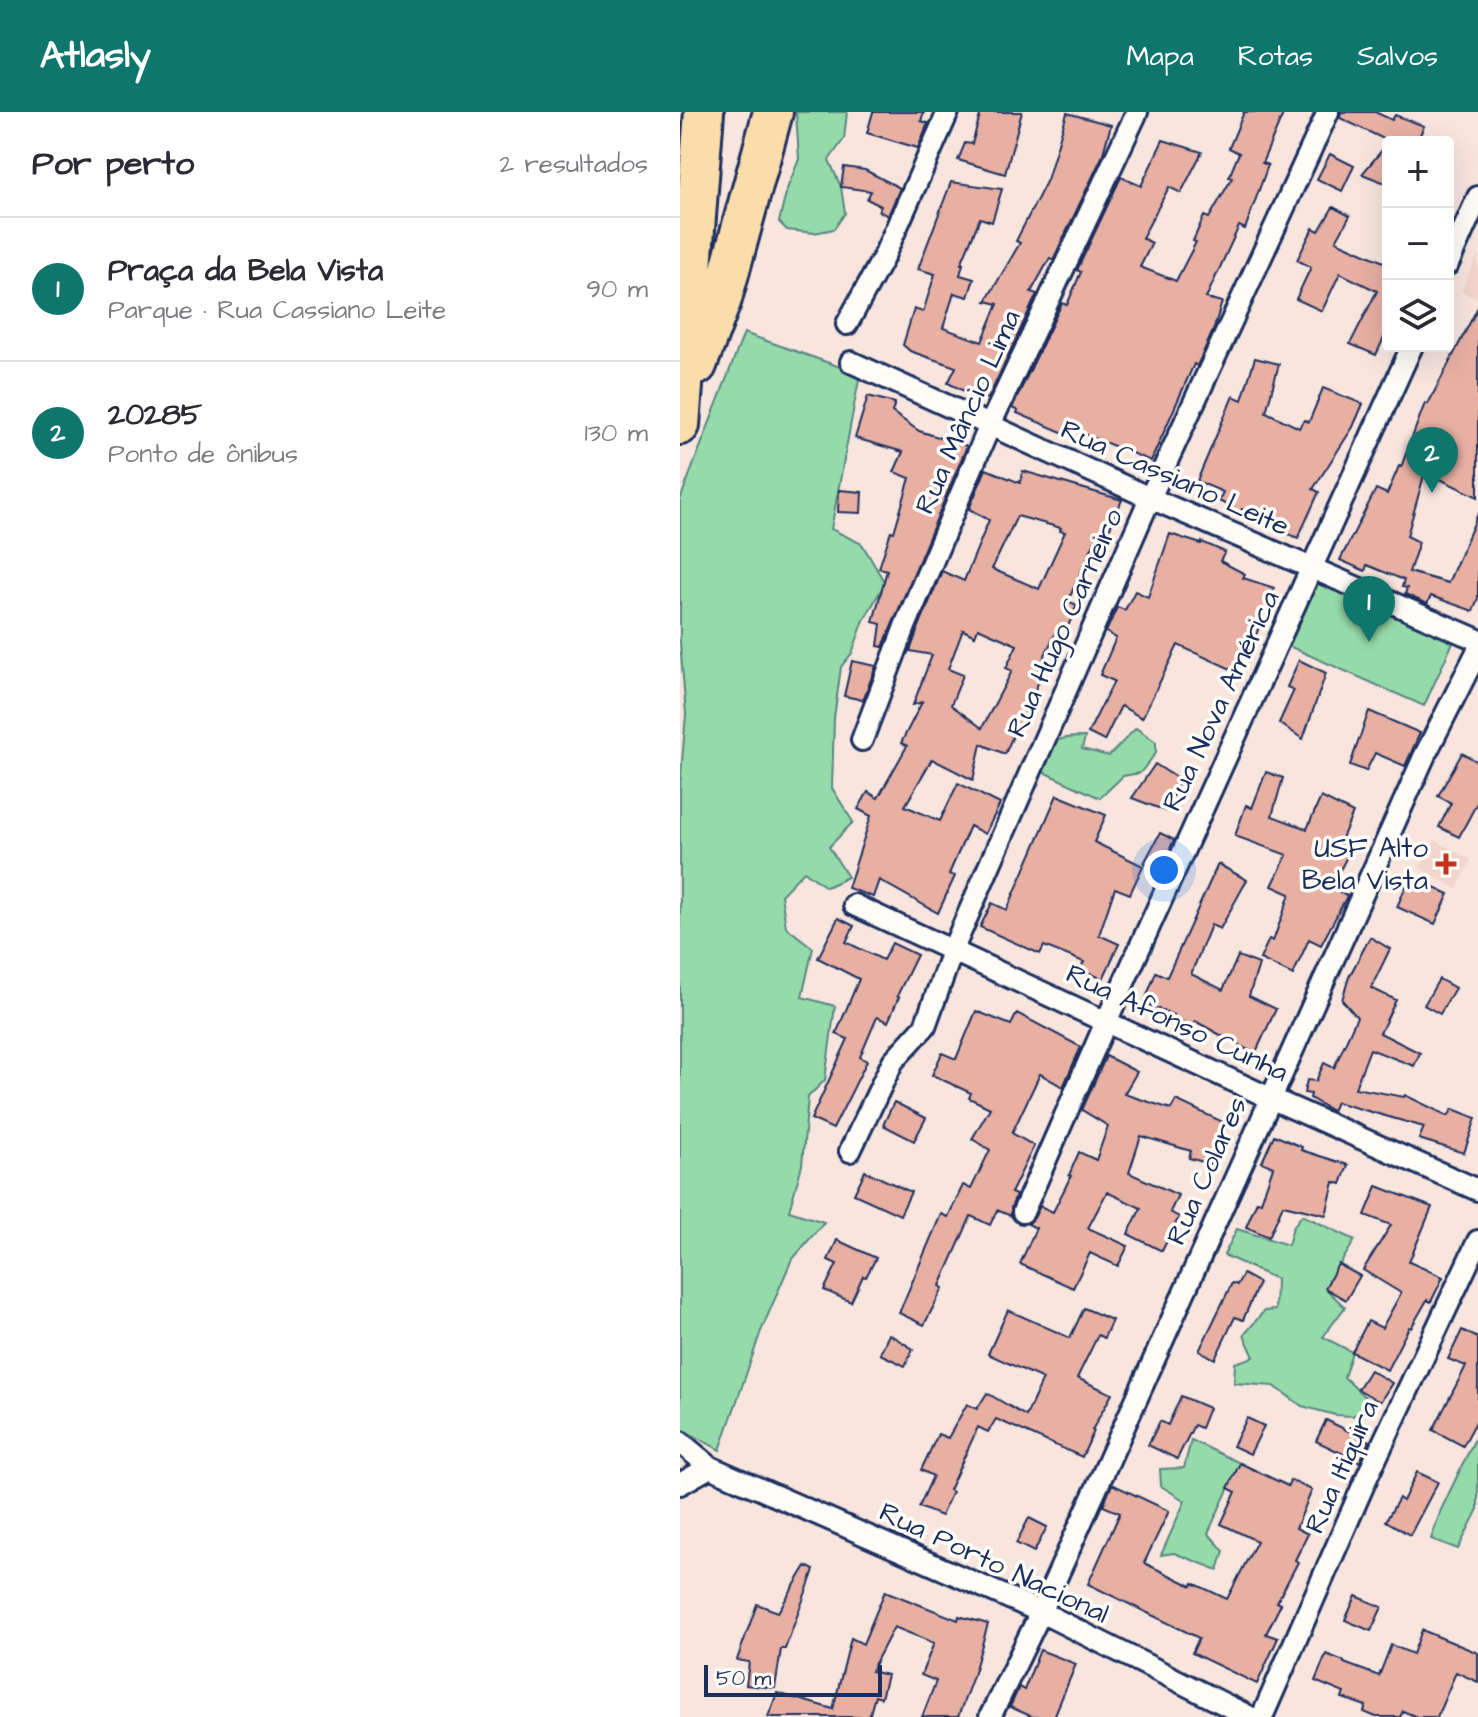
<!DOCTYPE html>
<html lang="pt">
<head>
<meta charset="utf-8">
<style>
  body { margin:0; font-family:"Architects Daughter",sans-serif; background:#f2f2f3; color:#2b2b33 }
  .controls { position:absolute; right:24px; top:24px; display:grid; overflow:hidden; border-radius:8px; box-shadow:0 8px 32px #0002 }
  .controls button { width:72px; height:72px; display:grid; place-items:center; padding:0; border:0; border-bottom:2px solid #e1e1e2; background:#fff; color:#2b2b33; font:40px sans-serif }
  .scale { position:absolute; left:24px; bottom:20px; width:178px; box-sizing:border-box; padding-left:8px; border:4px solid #1b2f5e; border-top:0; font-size:22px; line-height:28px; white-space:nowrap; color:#1b2f5e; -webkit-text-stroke:6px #fdfcf7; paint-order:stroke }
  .you { position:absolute; left:484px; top:758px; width:28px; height:28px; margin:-20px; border:6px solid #fff; border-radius:50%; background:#1a73e8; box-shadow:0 0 0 12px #1a73e833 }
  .badge { display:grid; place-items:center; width:52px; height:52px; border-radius:50%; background:#0f766e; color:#fff; font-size:26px; font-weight:700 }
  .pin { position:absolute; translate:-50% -66px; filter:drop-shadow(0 2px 4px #0008) }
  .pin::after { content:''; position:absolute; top:42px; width:28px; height:24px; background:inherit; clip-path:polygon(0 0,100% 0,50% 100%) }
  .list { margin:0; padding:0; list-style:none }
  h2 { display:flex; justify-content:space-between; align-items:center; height:104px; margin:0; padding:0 32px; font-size:34px }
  h2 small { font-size:26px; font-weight:400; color:#7c7c81 }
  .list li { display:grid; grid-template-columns:52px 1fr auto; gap:24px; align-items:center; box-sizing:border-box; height:144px; padding:0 32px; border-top:2px solid #e1e1e2 }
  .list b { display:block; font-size:30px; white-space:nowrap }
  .list p { margin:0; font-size:26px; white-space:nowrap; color:#7c7c81 }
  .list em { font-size:26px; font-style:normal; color:#7c7c81 }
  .icon { flex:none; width:44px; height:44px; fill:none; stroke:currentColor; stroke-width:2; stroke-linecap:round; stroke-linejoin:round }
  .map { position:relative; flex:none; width:798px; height:1605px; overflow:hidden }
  header { display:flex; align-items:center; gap:48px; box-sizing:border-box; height:112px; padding:0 40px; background:#0f766e; color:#fff }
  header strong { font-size:38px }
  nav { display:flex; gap:44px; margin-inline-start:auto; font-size:28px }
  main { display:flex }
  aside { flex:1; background:#fff }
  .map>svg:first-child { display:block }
  .built { fill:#f2d5cc }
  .green { fill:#95dba9; stroke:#588584; stroke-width:2 }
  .building { fill:#e8afa3; stroke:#1b2f5e; stroke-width:2; fill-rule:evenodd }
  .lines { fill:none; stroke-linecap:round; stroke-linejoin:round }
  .street-casing { stroke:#1b2f5e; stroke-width:26 }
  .highway-casing { stroke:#1b2f5e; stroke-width:44 }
  .street { stroke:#fdfcf7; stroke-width:20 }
  .highway { stroke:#fbddab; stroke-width:38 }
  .poi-dot { fill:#c8321e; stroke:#fdfcf7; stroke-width:3 }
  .labels { text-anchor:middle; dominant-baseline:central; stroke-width:7; stroke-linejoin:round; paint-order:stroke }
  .street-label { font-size:28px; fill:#1b2f5e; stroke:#fdfcf7 }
  .poi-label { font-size:28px; fill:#1b2f5e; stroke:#fdfcf7; text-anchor:end }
</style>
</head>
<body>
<header>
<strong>Atlasly</strong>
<nav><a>Mapa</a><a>Rotas</a><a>Salvos</a></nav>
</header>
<main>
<aside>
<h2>Por perto<small>2 resultados</small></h2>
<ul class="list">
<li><span class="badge">1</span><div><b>Praça da Bela Vista</b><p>Parque · Rua Cassiano Leite</p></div><em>90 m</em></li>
<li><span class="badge">2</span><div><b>20285</b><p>Ponto de ônibus</p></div><em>130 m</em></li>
</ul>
</aside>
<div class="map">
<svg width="798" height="1605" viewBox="0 0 798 1605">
  <rect width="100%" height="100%" fill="#f7e5de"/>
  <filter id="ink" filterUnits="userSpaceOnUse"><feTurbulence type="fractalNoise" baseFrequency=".0125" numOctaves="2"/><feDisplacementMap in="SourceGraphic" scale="16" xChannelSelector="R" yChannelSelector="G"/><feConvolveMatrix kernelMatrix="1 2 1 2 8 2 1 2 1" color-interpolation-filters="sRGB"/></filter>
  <g filter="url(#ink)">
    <g class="built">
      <polygon points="798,142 798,187 781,179"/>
      <polygon points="755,728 791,748 777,777 740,756"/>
    </g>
    <g class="green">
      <polygon points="116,0 167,0 164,27 149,48 161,75 165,101 154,117 134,121 107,118 99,110 107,77 119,47"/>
      <polygon points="64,221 180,262 151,417 182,432 205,471 184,508 172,541 161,555 154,606 152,676 173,710 149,735 168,765 146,775 124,759 101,783 106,815 133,836 122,885 155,894 145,968 128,985 122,1053 109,1099 144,1110 111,1149 81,1219 40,1338 0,1316 0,675 6,602 0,530 0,388"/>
      <polygon points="633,466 774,528 744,594 604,532"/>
      <path d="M456,616L476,630V641L460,661L443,664L420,686L361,659C372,629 371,625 405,625L402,637L429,644Z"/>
      <polygon points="622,1103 675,1128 645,1176 665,1195 643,1225 672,1240 664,1265 690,1290 673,1304 655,1303 622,1294 594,1274 554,1271 555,1251 574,1245 564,1223 584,1199 595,1198 596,1167 544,1143 557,1117 608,1133 613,1115"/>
      <polygon points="798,1320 798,1397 778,1437 751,1427 761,1398"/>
      <polygon points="511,1328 560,1351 528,1421 544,1439 538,1458 494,1441 481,1443 505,1389 481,1374 480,1357 504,1356"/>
    </g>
    <g class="building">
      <polygon points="193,0 244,0 241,9 248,11 238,36 187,21"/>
      <polygon points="301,0 342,0 325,62 278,48 285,31 292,32"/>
      <polygon points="564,0 604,0 582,51 588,53 565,117 559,114 526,186 542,190 533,219 517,254 514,252 471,349 387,315 384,321 337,301 338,299 332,296 382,191 387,193 401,160 397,158 441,65 461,74 483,28 522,40 501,81 489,75 462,126 472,131 460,155 496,169 516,130 513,129 524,104 529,106 552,66 549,65 559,41 549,36"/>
      <polygon points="661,0 695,0 712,8 715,3 744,14 737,30 710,30 660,6"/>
      <polygon points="387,1 431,13 422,45 373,148 370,146 351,180 357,182 308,287 296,285 268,271 276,255 230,239 223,233 234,197 243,200 255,162 238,157 271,70 322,77 312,110 300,106 281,152 283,152 280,163 294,167 288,185 274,181 263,216 302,230 318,192 306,189 340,131 336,129 367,68"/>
      <polygon points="708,31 708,72 682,62"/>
      <polygon points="650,42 674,54 662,79 637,67"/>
      <polygon points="164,55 185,58 220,76 208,104 199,99 201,94 187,87 191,79 161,75"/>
      <polygon points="653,95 670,104 656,129 708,152 708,217 696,243 670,232 697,179 660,161 642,199 616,187 631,155 617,148 633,116 639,119"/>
      <polygon points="798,195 798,385 745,360 727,424 739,430 729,460 768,471 798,402 798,486 793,499 751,484 747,492 725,482 727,476 722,475 724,468 687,453 685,459 660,448 696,377 707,382 719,354 721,355 745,291 748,292"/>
      <polygon points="575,246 599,252 586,300 619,316 624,308 629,310 643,276 683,292 673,315 633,377 639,380 618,426 598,418 599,416 562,397 560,400 539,389 543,380 517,369 553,284 562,288"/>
      <polygon points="188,284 215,291 212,300 239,319 287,334 203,535 198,534 201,512 193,510 207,458 199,456 211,419 214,420 230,366 214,360 223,340 175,326"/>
      <path d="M306,357L340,371L343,359L442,388L423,432L415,429L388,489L397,493L387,517L379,513L359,556L364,559L351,586L353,587L343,614L338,612L325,642L301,632L293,668L252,647L225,694L260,709L278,671L320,692L305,722L290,714L269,762L275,764L258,801L199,768L193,785L168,776L191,704L178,697L188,680L198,686L227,634L221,631L242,590L233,593L252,543L230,539L238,517L262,459L284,469L309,408L289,397ZM337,404L381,416L380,419L385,420L359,477L312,457ZM298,516L337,533L326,556L332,559L302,616L271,593L283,563L268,557L283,518L295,524Z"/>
      <polygon points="159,378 182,380 181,401 158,400"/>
      <polygon points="490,422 521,432 522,430 545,440 540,449 565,462 563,466 594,476 576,523 569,520 553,558 498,533 462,606 441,594 424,629 408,621 434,569 420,563 436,526 426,520 437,495 445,498 455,479 468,485"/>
      <polygon points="619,548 646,561 623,627 599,611 614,578 607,575"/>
      <polygon points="172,549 196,554 183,588 164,584"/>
      <polygon points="689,599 740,621 725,654 695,641 686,659 670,653"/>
      <polygon points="782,641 798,650 798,689 779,725 759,715 771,691 758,684"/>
      <polygon points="475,652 500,668 486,699 452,686"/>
      <polygon points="586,660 603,666 592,704 627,717 641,685 673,701 659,733 670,739 651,775 667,784 641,833 629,827 613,863 580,847 589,827 593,829 610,782 592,774 607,743 555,724 566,693 572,696"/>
      <polygon points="377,683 426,703 414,730 463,754 450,782 435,776 419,823 439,832 423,867 400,857 404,850 364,834 360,842 300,815 312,791 327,798"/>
      <polygon points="480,721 494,728 480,759 464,751"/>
      <polygon points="538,752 567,768 540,817 531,813 511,862 543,878 558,844 579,852 569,884 596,897 575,942 515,909 512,915 493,906 494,903 464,891 476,860 487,865"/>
      <polygon points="730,764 769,782 755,812 717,795"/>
      <polygon points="158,806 174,814 166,830 203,848 212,831 237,843 217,884 219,885 208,910 197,905 180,945 187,949 153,1017 131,1007 168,927 156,922 179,867 138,846"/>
      <polygon points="690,825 710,837 691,876 716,888 700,921 740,941 734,954 690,937 675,976 724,985 725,983 768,1004 773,997 796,1006 784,1041 739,1027 744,1015 656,990 652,999 630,986 631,982 624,981 627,968 636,969 644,951 654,956 677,905 662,888 669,865"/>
      <polygon points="759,867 775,876 760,902 744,893"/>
      <polygon points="296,899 331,913 337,901 401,935 383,975 360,962 332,1021 354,1034 331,1081 336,1083 331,1096 331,1104 317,1098 310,1113 291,1104 260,1174 263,1176 244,1213 219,1201 261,1102 268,1105 283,1073 291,1077 310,1038 292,1027 310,996 289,986 291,981 252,963 262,941 276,947"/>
      <polygon points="426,944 457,960 444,982 491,997 496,988 547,1012 534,1053 509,1046 511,1039 461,1024 449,1061 498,1083 490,1100 499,1105 482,1139 448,1122 461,1096 427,1080 408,1116 448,1134 438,1154 410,1141 393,1176 340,1152 356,1116 348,1112 354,1106 360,1094 373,1100 391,1064 389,1063 399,1040 416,1048 428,1014 402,998"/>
      <polygon points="214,990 246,1006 234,1029 203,1013"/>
      <polygon points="594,1023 622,1035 621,1038 668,1053 661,1072 654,1070 646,1103 603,1093 589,1125 566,1115 577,1089 581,1090 593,1055 582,1050"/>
      <polygon points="185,1059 231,1080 220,1103 174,1082"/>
      <polygon points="697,1074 752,1095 729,1150 763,1165 751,1190 747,1188 731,1216 729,1215 707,1258 672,1240 688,1209 702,1216 721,1181 683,1158 711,1113 685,1103"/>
      <polygon points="157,1128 196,1146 186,1165 183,1164 171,1190 144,1178 157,1152 148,1148"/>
      <polygon points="658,1152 680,1164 666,1188 645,1176"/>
      <polygon points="563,1162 579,1171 563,1208 555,1205 535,1247 519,1239 552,1171 557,1173"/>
      <polygon points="404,1196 432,1208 424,1226 418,1223 397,1266 432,1282 412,1318 414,1319 402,1345 316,1307 308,1320 298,1315 269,1378 272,1380 261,1404 239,1395 253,1364 241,1358 258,1322 268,1326 287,1292 297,1297 307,1281 346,1304 363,1267 308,1242 328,1198 390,1226"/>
      <polygon points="782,1218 798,1226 798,1306 783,1334 753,1318 786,1254 768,1247"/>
      <polygon points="209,1222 233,1237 225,1254 200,1242"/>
      <polygon points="690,1258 712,1271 700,1290 678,1277"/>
      <polygon points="501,1284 529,1296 521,1316 514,1313 497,1347 468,1333 480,1309 488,1313"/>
      <polygon points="567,1306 584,1314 570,1342 553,1334"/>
      <polygon points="646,1308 689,1329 680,1350 636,1329"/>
      <polygon points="560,1351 608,1374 610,1368 632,1378 616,1416 628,1422 615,1448 618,1450 597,1490 601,1492 586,1522 598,1526 577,1572 512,1541 519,1526 408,1472 440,1401 423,1394 432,1372 489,1399 464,1451 512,1474 513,1471 547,1487 577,1429 541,1412 556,1380 548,1376"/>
      <polygon points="737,1360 758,1370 730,1423 706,1409 719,1386 723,1389"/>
      <polygon points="349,1406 367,1415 354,1440 336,1431"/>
      <polygon points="126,1454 134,1458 105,1537 101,1537 95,1576 66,1573 69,1550 57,1548 77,1492 98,1500"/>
      <polygon points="205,1479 278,1508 279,1504 308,1512 293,1564 278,1605 242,1605 256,1569 241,1563 254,1531 214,1515 191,1559 207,1563 201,1586 195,1584 189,1605 88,1605 97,1581 153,1597 171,1526 183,1532"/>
      <polygon points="676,1484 702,1495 691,1519 665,1508"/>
      <polygon points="742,1518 798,1541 798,1570 776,1560 757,1605 737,1605 723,1599 720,1605 696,1605 684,1600 686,1594 662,1586 664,1581 635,1569 646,1542 664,1549 664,1551 699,1564 711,1533 733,1542"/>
      <polygon points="360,1538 396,1552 374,1605 353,1605 330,1595 339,1575 344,1578"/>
    </g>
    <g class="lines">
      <g class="street-casing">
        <g id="street">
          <polyline points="768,152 798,85"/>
          <polyline points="167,212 203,146 268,0"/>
          <polyline points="171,250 470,386 798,528"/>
          <polyline points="182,628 226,512 310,313 457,0"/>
          <polyline points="174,793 590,986 798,1078"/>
          <polyline points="170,1039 213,949 245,914 273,837 470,386 648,0"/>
          <polyline points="343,1100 426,910 732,234"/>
          <polyline points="0,1330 30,1355 361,1500 570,1605"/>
          <polyline points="0,1372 30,1355"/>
          <polyline points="310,1605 361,1500 744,645 798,538"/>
          <polyline points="582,1605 687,1365 798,1129"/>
        </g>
      </g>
      <g class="highway-casing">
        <g id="highway">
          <polyline points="17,253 42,187 93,0"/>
          <polyline points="0,313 24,0"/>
        </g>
      </g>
      <use href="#street" class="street"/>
      <use href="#highway" class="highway"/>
    </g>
  </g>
  <path class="poi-dot" d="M762 740h8v8h8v8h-8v8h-8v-8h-8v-8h8z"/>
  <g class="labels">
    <g class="street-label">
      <text transform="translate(288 300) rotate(-66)">Rua Mâncio Lima</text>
      <text transform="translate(495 366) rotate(24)">Rua Cassiano Leite</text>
      <text transform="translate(385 511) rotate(-66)">Rua Hugo Carneiro</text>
      <text transform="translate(541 589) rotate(-65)">Rua Nova América</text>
      <text transform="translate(497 911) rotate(25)">Rua Afonso Cunha</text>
      <text transform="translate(527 1059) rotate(-66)">Rua Colares</text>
      <text transform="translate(662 1355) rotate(-66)">Rua Itiquira</text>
      <text transform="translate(314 1451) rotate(25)">Rua Porto Nacional</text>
    </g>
    <g class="poi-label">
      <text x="748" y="736">USF Alto<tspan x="748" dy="32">Bela Vista</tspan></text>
    </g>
  </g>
</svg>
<div class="controls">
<button>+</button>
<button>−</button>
<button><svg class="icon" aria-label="layers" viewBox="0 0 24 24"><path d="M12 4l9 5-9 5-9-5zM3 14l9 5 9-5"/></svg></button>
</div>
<div class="scale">50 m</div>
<div class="you"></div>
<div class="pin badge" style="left:689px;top:530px">1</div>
<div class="pin badge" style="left:752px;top:381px">2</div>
</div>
</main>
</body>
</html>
